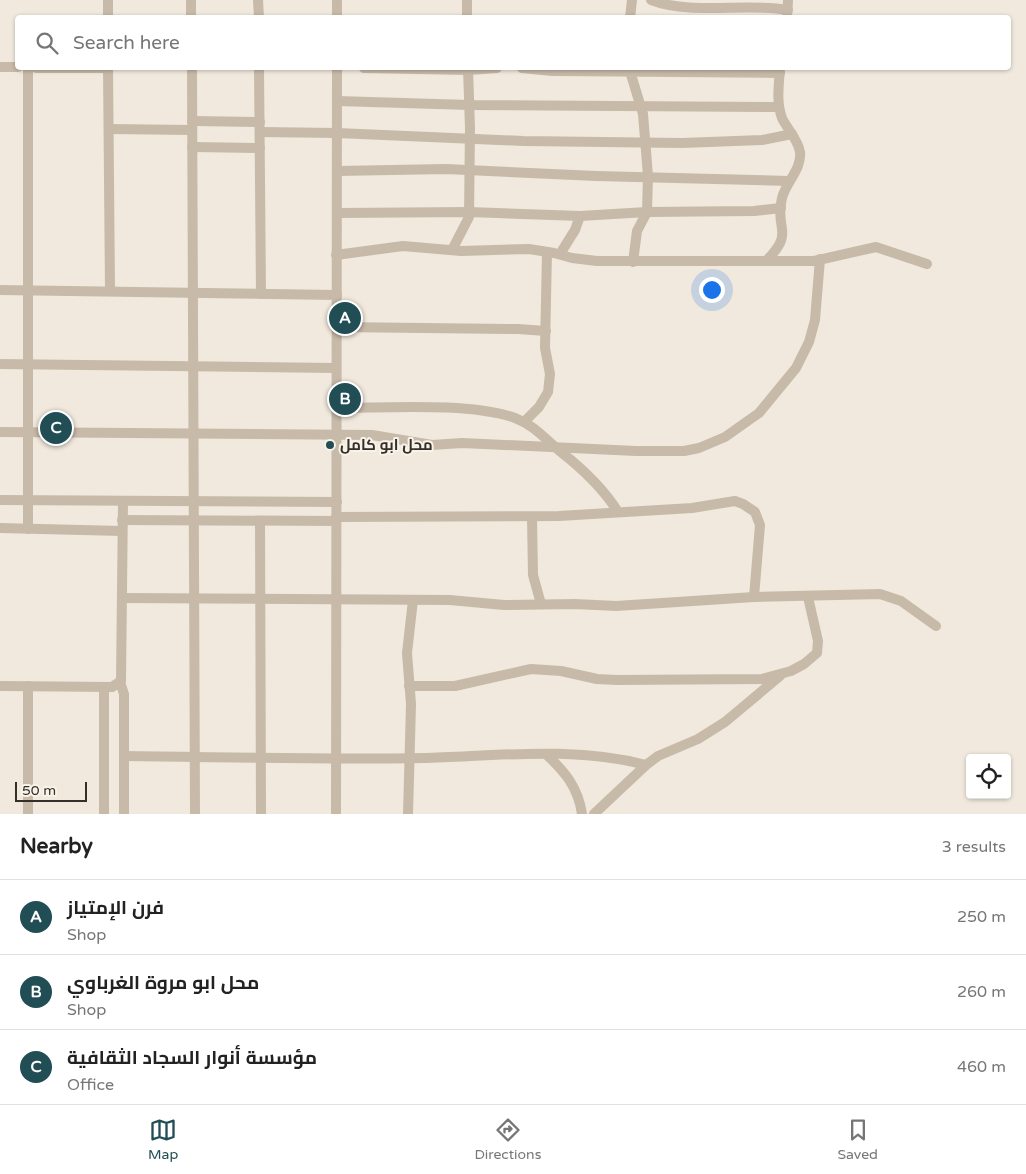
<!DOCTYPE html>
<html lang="en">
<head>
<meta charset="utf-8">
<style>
  body { margin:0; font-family:"Varela Round",Cairo,sans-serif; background:#f6f6f6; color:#222 }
  .controls { position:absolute; right:15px; bottom:15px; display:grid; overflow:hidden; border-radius:5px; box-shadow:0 1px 4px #0004 }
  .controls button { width:45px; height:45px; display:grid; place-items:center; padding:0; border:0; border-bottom:1px solid #e0e0e0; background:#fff; color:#222; font:25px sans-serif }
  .scale { position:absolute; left:15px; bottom:12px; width:72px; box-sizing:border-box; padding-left:5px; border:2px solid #362e29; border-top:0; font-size:14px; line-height:18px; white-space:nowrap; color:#362e29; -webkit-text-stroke:4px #f8f3e9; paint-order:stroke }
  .you { position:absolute; left:711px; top:289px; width:18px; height:18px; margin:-12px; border:4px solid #fff; border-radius:50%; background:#1a73e8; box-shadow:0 0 0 8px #1a73e833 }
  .badge { display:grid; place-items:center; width:32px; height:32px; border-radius:50%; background:#214d55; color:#fff; font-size:16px; font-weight:700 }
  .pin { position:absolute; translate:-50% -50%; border:2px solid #fff; box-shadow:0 1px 5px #0006 }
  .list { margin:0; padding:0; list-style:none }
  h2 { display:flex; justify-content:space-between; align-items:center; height:65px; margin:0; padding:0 20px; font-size:21px }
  h2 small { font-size:16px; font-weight:400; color:#767676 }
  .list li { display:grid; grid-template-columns:32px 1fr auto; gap:15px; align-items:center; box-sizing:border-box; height:75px; padding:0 20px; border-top:1px solid #e0e0e0 }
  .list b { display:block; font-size:19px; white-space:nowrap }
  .list p { margin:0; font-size:16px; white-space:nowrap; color:#767676 }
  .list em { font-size:16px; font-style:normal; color:#767676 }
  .icon { flex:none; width:28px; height:28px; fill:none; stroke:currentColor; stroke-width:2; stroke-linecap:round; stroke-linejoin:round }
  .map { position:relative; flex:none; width:1026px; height:814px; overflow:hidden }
  .search { position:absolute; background:#fff; box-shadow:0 1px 4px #0004; left:15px; right:15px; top:15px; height:55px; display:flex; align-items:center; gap:12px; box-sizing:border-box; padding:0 18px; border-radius:5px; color:#767676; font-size:19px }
  .sheet { height:290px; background:#fff }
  nav { display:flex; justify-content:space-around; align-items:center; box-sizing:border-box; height:70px; border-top:1px solid #e0e0e0; background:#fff; font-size:14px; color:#767676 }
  nav a { display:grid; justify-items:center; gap:2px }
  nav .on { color:#214d55 }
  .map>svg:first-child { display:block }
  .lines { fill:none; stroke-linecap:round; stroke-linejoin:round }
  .minor { stroke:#c8baa9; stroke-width:10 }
  .poi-dot { fill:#214d55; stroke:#f8f3e9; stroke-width:2 }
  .labels { text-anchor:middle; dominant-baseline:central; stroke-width:4; stroke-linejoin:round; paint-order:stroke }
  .poi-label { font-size:15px; font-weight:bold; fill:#362e29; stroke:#f8f3e9; text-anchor:start }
</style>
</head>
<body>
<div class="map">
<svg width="1026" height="814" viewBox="0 0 1026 814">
  <rect width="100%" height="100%" fill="#f1e9dd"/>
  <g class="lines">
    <g class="minor">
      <polyline points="108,0 108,18"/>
      <polyline points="191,0 191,18"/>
      <polyline points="258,0 259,18"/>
      <polyline points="337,0 337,18"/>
      <path d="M651,0C694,16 742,2 788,10"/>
      <polyline points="467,18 467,0"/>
      <polyline points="630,18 632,0"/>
      <polyline points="787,18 788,0"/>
      <polyline points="0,67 18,67"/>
      <polyline points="28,68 28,529"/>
      <polyline points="36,68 108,68"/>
      <polyline points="108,68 110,291"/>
      <polyline points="192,68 195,814"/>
      <polyline points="259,68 261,294"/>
      <polyline points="364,68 469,70 497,68"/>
      <polyline points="522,68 552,71 780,73"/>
      <polyline points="629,68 643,114 648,176 647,212 637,231 633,262"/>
      <polyline points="337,101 470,105 779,107"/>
      <polyline points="192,121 260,122"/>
      <polyline points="109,129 192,130"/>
      <polyline points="260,132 337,133 523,141 682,143 762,140 792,134"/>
      <polyline points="192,147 260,148"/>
      <polyline points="337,171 446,169 596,176 789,181"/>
      <polyline points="337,213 469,212 580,216 647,212 754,211 781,208"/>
      <polyline points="452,250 469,217 470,128 468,68"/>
      <polyline points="560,254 575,230 580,216"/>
      <polyline points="336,255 403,246 461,251 529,249 554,253 572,258 597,261 814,261 876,247 927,264"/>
      <path d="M766,261C796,231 774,230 782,198C786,182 802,169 800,152C798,139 787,129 782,118C776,102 779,84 780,68"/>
      <polyline points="0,290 337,295"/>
      <polyline points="336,327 518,329 546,331"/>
      <polyline points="0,364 336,368"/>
      <path d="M336,408C386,408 470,402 515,418C534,425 546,440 561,452C584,470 603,488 618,512"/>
      <polyline points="524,422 539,407 548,392 550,374 545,348 547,252"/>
      <polyline points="0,432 372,435 432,445 462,443 636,451 684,451 699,448 725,437 759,413 796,368 809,342 815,320 820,259"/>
      <polyline points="0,500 337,502"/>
      <polyline points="336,517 559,516 692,508 735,501 743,504 755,512 760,525 754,597"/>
      <polyline points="532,517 533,575 541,604"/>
      <polyline points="122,520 336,521"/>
      <polyline points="260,521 261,814"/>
      <polyline points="0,528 122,531"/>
      <polyline points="122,598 450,600 504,605 575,604 616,606 754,597 880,594 901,601 936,626"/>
      <polyline points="120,682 124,694 124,814"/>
      <polyline points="0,686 112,687 121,681 123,501"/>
      <polyline points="28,686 28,814"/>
      <polyline points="409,686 455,686 531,669 561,671 597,679 617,680 762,679 791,671 804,664 817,653 818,641 808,597"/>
      <path d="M546,754C565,772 578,787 582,814"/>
      <path d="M124,756C224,757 324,760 423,758C497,756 574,746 646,765"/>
      <polyline points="104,814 104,687"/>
      <polyline points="336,814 337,68"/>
      <polyline points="408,814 411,704 407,653 413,600"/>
      <polyline points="594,814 646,765 658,756 698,739 725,722 780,676"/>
    </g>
  </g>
  <circle class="poi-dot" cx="330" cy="445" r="5"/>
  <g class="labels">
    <g class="poi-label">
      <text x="340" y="445">محل ابو كامل</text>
    </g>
  </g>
</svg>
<div class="controls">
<button><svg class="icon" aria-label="locate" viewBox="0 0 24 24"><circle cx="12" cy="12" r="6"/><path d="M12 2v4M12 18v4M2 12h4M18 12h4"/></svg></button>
</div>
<div class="scale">50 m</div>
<div class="you"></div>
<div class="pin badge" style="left:345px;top:318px">A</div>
<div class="pin badge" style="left:345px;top:399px">B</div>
<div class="pin badge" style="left:56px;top:428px">C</div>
<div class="search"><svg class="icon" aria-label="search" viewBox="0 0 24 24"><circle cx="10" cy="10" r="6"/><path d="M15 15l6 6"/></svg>Search here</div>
</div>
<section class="sheet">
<h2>Nearby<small>3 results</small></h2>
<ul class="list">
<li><span class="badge">A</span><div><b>فرن الإمتياز</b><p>Shop</p></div><em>250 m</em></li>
<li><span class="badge">B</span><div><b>محل ابو مروة الغرباوي</b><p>Shop</p></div><em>260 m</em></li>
<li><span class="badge">C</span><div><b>مؤسسة أنوار السجاد الثقافية</b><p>Office</p></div><em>460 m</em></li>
</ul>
</section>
<nav>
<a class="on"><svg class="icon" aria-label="map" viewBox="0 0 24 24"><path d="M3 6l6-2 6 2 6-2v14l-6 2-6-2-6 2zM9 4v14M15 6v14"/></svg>Map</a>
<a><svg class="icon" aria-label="directions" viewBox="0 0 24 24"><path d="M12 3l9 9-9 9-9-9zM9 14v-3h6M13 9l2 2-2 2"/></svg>Directions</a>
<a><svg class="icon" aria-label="saved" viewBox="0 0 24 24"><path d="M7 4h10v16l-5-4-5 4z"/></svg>Saved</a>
</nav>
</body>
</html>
